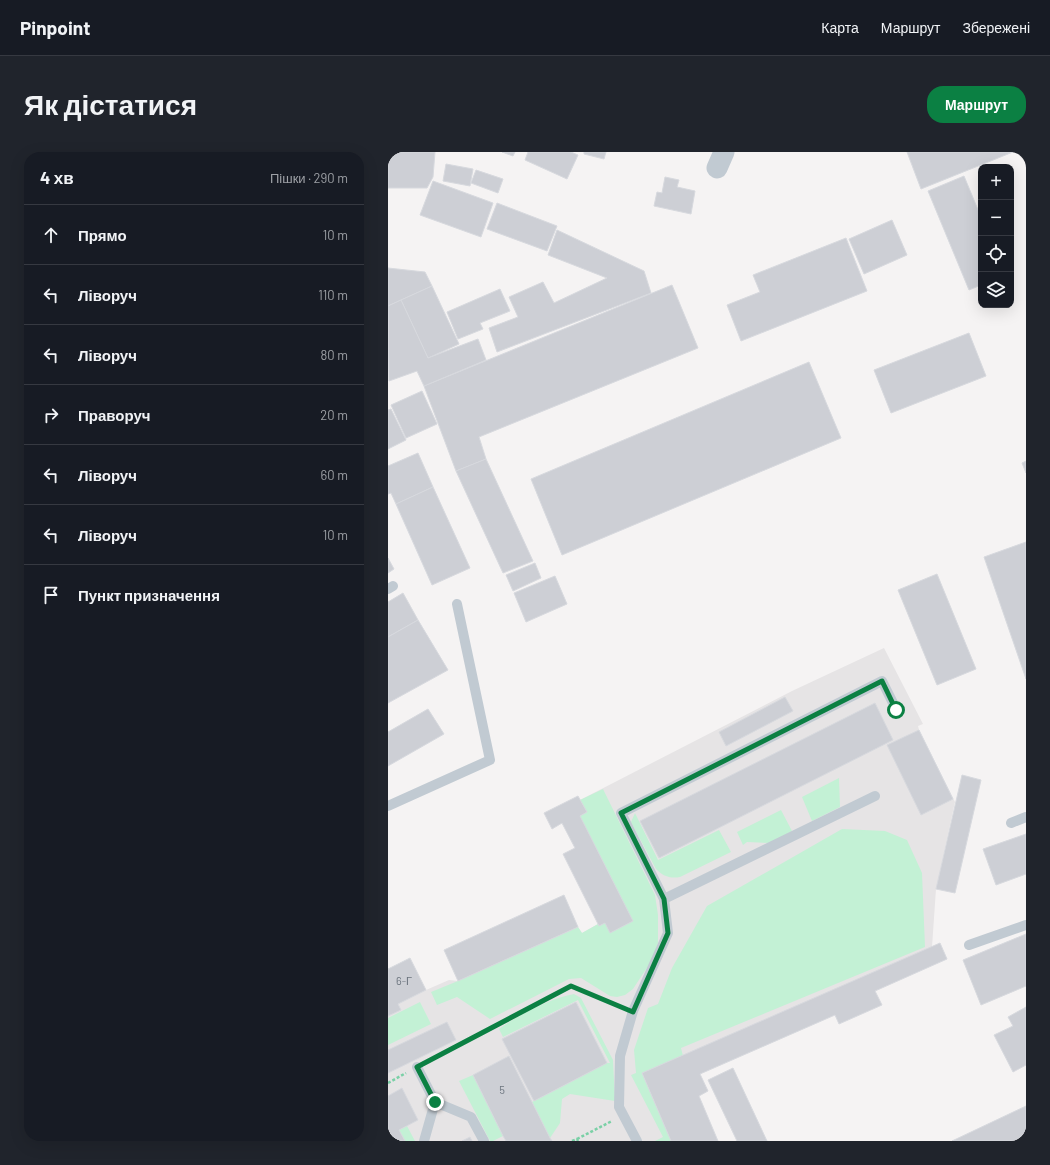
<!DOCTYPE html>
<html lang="uk">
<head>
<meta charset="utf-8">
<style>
  body { margin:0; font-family:Barlow,sans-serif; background:#20242c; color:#f1f3f6 }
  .controls { position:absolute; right:12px; top:12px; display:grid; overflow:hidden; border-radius:8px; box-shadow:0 4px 16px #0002 }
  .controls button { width:36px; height:36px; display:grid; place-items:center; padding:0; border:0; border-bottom:1px solid #363941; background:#171b24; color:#f1f3f6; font:20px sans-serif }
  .stop { position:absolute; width:12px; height:12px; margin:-9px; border:3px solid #0b8043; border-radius:50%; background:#fff }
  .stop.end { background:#0b8043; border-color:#fff; box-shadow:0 1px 4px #0008 }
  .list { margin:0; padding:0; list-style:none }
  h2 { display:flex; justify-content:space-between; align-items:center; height:52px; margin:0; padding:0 16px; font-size:17px }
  h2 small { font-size:13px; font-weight:400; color:#9ea1a6 }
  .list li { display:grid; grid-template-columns:26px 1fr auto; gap:12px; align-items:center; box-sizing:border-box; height:60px; padding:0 16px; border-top:1px solid #363941 }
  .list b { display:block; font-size:15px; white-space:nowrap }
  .list em { font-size:13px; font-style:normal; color:#9ea1a6 }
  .icon { flex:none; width:22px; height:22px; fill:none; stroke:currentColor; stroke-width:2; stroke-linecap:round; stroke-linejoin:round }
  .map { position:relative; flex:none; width:638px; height:989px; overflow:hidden; border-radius:16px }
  header { display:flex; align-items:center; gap:24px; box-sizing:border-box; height:56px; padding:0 20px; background:#171b24; border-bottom:1px solid #363941 }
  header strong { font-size:19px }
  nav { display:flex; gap:22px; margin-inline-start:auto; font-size:14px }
  .intro { display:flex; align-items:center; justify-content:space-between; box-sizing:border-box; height:96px; padding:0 24px }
  h1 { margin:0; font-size:28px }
  .button { padding:10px 18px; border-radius:16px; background:#0b8043; color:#fff; font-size:14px; font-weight:700 }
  main { display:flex; gap:24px; padding:0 24px }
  aside { flex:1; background:#171b24; border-radius:16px; box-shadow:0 4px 16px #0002 }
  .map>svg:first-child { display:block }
  .education { fill:#e6e4e5 }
  .green { fill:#c3f1d5 }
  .building { fill:#cdcfd5; stroke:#d7d9de }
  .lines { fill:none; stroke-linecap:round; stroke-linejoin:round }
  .path { stroke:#7ad0a6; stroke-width:2.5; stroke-dasharray:3 2; stroke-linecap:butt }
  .service { stroke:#c1cad2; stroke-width:10 }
  .minor { stroke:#c1cad2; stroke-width:21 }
  .route { stroke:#0b8043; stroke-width:5 }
  .labels { text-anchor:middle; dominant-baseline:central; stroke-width:3; stroke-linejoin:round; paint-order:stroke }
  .number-label { font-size:11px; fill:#6b747e }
</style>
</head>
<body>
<header>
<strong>Pinpoint</strong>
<nav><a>Карта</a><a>Маршрут</a><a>Збережені</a></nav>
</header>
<div class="intro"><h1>Як дістатися</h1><a class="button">Маршрут</a></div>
<main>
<aside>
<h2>4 хв<small>Пішки · 290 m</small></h2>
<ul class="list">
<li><svg class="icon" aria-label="ahead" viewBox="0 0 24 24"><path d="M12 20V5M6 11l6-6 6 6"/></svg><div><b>Прямо</b></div><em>10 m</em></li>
<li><svg class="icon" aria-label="left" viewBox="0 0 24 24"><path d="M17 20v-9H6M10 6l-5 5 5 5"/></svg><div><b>Ліворуч</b></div><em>110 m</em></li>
<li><svg class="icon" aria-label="left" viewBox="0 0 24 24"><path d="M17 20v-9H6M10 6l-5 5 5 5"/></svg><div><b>Ліворуч</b></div><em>80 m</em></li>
<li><svg class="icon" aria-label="right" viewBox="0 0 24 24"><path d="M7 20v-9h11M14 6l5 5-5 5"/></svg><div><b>Праворуч</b></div><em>20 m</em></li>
<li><svg class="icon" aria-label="left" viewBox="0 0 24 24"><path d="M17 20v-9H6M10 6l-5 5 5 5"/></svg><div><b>Ліворуч</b></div><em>60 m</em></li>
<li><svg class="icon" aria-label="left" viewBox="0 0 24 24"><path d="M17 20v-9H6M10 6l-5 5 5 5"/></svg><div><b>Ліворуч</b></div><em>10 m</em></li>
<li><svg class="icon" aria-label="arrive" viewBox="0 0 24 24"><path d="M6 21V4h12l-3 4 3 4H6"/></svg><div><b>Пункт призначення</b></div></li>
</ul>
</aside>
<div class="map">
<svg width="638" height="989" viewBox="0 0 638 989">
  <rect width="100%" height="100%" fill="#f5f3f3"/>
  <polygon class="education" points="496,496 535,572 530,574 531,578 567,650 548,737 544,795 254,921 283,989 0,989 0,864 13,858 10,852 38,838 61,828 70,829 190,775 194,781 210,772 211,774 217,771 192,664 199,660 192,648 404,539"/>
  <g class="green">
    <polygon points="451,626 452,655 424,669 414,645"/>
    <polygon points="215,637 267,743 270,763 270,791 264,808 245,837 237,843 229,845 222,844 193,826 181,827 102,867 69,845 49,853 43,840 70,829 190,775 194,781 210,772 211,774 217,771 192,664 199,660 192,648"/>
    <polygon points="393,658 404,679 383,691 359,690 355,693 349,680"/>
    <path d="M247,661L270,708L331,678L343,700L292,725C282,727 275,724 268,717L243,670Z"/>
    <polygon points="454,677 497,679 519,688 534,721 537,795 293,896 295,904 254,921 283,989 267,989 275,985 243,923 248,921 246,898 260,856 270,852 284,816 319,754"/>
    <path d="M186,842L193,846L225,908L227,949L182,942L174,947L172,971L162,986L144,950L219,911H222L190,848L115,885L111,877C130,863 163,846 186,842Z"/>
    <polygon points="32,850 43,872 0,893 0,866"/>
    <polygon points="85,923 115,984 105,989 102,989 71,929"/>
    <polygon points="19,974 27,989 17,989 11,978"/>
  </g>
  <g class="building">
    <polygon points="0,0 47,0 45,25 39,36 0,36"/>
    <polygon points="114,0 127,0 125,4"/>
    <polygon points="140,0 183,0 190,3 179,27 137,8"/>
    <polygon points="196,0 218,0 216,7 196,2"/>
    <polygon points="519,0 625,0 533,37"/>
    <polygon points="58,12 85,17 82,34 55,29"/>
    <polygon points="88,18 115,27 110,41 83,31"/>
    <polygon points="576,24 593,65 593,133 581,138 540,39"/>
    <polygon points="277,25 291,28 289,35 307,39 303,62 266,54 269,40 274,41"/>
    <polygon points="45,29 105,51 93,85 32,63"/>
    <polygon points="109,51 169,74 159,99 99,77"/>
    <polygon points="504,68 519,103 476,122 461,87"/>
    <polygon points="169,78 256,119 263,141 109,200 101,176 130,165 121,145 155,130 166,151 219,126 160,103"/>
    <polygon points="458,86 479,139 353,189 339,153 372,140 365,123"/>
    <polygon points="0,116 37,120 44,134 0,154"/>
    <polygon points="284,133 310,196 91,285 98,307 68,319 36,234"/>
    <polygon points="44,134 71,192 40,206 13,148"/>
    <polygon points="112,137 122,159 92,171 95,177 70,187 59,160"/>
    <polygon points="13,148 40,206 90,187 98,208 36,234 29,219 1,229 0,154"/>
    <polygon points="581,181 598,224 503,261 486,218"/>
    <polygon points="421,210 453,286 174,403 143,327"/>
    <polygon points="34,239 49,272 18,286 3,253"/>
    <polygon points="3,257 18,288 0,297 0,258"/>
    <polygon points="30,301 45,335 8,352 3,341 0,342 0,314"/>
    <polygon points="98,307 145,409 115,421 68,319"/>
    <polygon points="638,309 638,321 634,311"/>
    <polygon points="45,335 82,416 44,433 8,352"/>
    <polygon points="638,390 638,527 596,405"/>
    <polygon points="0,406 6,417 0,421"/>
    <polygon points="147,411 153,426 125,439 118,423"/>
    <polygon points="549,422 588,517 549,533 510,438"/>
    <polygon points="167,424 179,452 138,470 126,441"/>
    <polygon points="15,441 30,468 0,485 0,450"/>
    <polygon points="30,468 60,518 0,551 0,485"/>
    <polygon points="397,545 405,559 338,594 331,580"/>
    <polygon points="487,551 505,588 271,706 252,669"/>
    <polygon points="40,557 56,582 0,614 0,580"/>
    <polygon points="531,578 565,647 533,663 499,593"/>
    <polygon points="574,623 593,628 567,741 548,737"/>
    <polygon points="190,644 199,660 192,664 245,769 222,781 217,771 211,774 175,702 187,696 174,671 164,677 156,661"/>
    <polygon points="638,682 638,722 608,733 595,697"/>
    <polygon points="176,743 190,775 70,829 56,798"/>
    <polygon points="638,782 638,834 593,853 575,808"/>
    <polygon points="552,791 559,807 487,839 494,853 451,872 447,863 312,922 320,939 311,944 330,989 283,989 254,921"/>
    <polygon points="22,806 38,838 10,852 13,858 0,864 0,817"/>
    <polygon points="188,850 219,911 146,949 114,887"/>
    <polygon points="638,855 638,913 625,920 606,883 625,874 620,865"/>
    <polygon points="59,870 68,888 0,921 0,898"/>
    <polygon points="121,904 162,986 164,989 118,989 115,984 85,923"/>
    <polygon points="345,916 379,989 349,989 320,928"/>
    <polygon points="14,936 30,968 11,978 17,989 0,989 0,944"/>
    <polygon points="638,954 638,989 564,989"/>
    <polygon points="82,985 84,989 74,989"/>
  </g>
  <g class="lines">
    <g class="path">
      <polyline points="41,909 183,834 232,854"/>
      <polyline points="0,931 18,921"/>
      <polyline points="189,987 224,969"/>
      <polyline points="184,989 189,987 190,989"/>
    </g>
    <g class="service">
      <polyline points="0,437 5,434"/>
      <polyline points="0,654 102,608 69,452"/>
      <polyline points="623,671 638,665"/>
      <polyline points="276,747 233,661 494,529 508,557"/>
      <polyline points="581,793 638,773"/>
      <polyline points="29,915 47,950 83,965 96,989"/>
      <polyline points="36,989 47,950"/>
      <polyline points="249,989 231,955 232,904 245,859 280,781 276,747 487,644"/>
    </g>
    <polyline class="minor" points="329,16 336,0"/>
  </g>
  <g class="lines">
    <polyline class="route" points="47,950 29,915 183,834 245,860 280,781 276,747 233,661 494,529 508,558"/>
  </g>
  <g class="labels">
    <g class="number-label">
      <text x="16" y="828">6-Г</text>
      <text x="114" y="937">5</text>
    </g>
  </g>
</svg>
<div class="controls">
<button>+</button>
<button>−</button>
<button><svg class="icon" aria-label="locate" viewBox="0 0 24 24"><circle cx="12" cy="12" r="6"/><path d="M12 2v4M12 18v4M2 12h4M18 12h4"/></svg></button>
<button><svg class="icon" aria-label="layers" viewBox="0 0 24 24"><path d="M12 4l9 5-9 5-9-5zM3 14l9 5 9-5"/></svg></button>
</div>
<div class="stop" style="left:508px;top:558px"></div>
<div class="stop end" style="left:47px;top:950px"></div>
</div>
</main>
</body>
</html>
